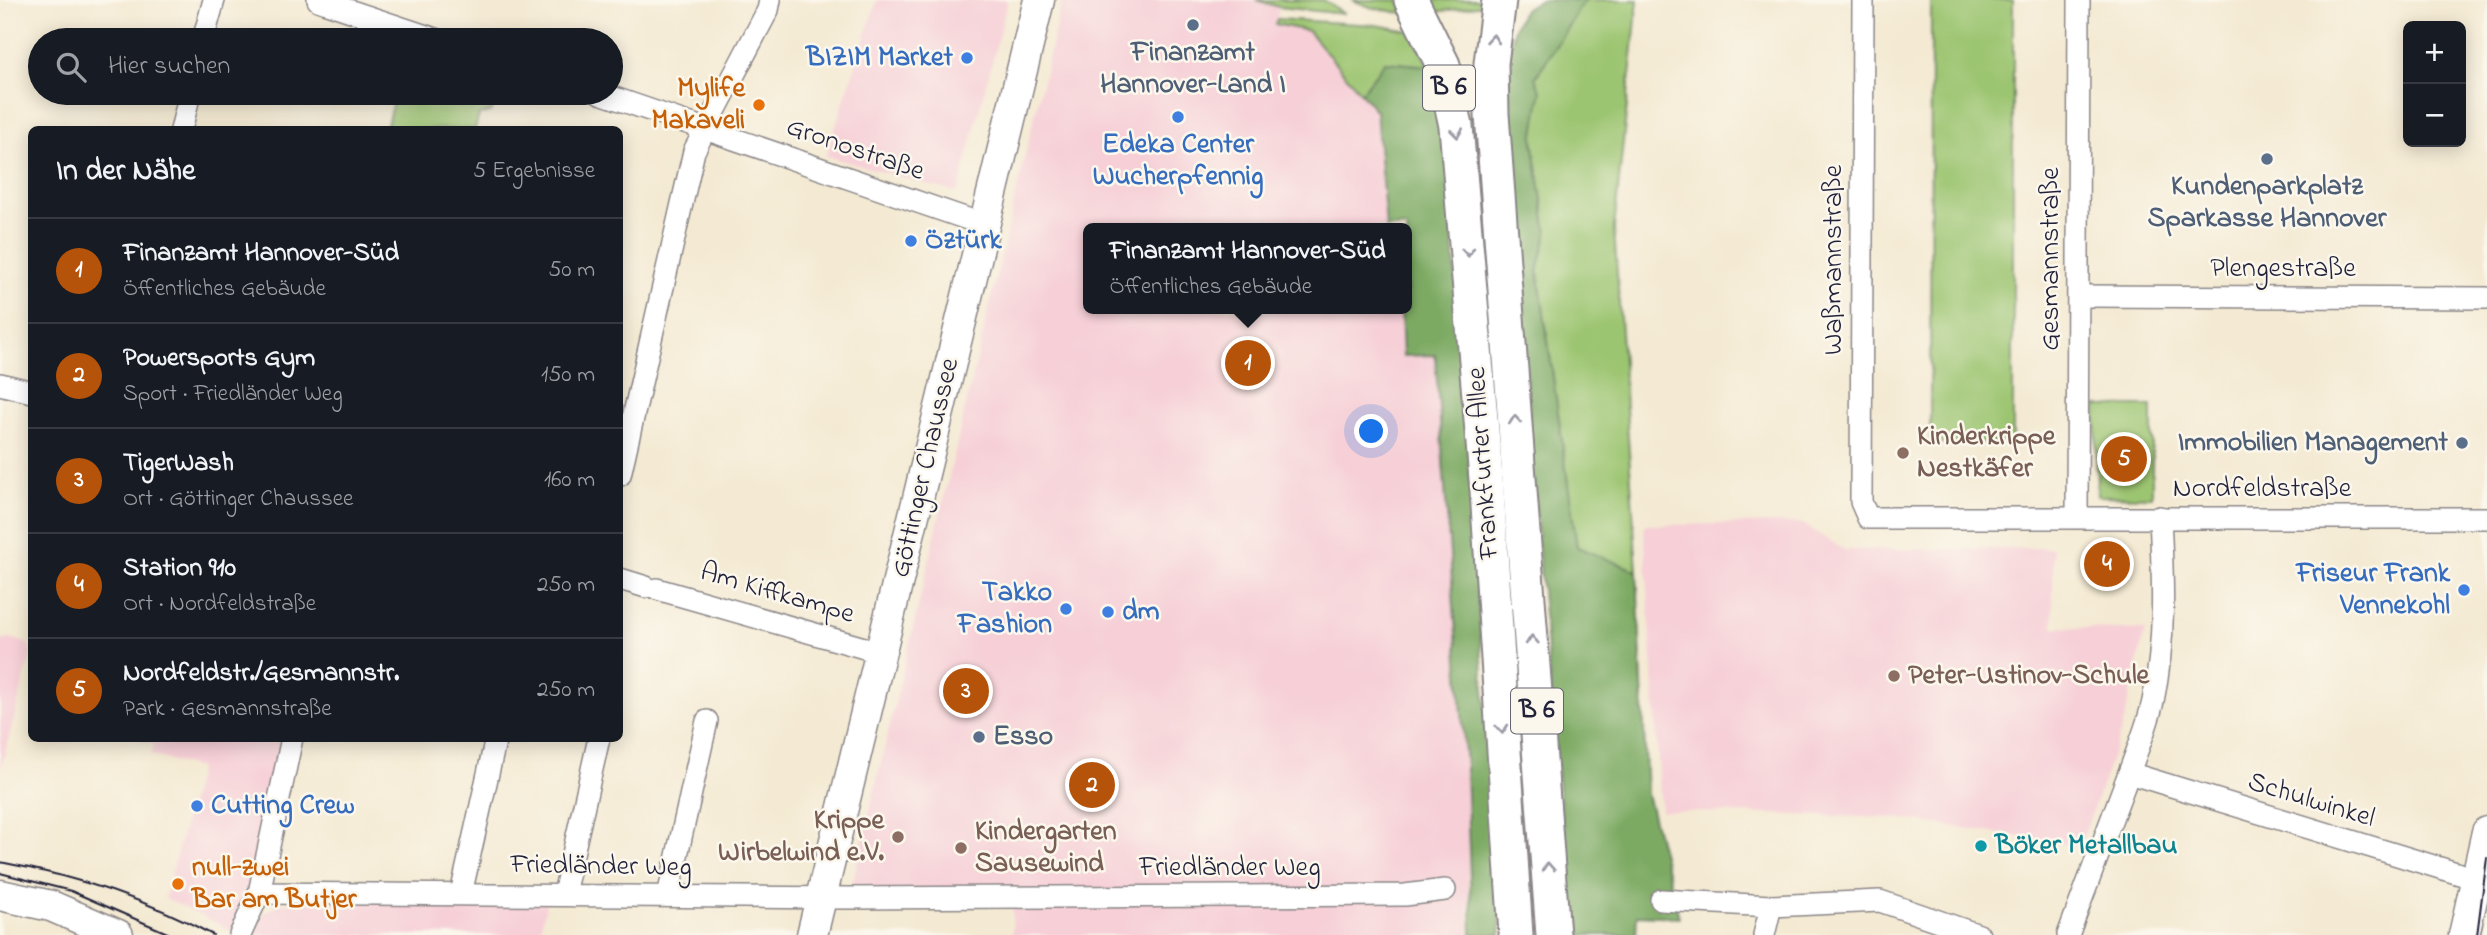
<!DOCTYPE html>
<html lang="de">
<head>
<meta charset="utf-8">
<style>
  body { margin:0; font-family:"Indie Flower",sans-serif; background:#20242c; color:#f1f3f6 }
  .controls { position:absolute; right:21px; top:21px; display:grid; overflow:hidden; border-radius:10px; box-shadow:0 4px 18px #0003 }
  .controls button { width:63px; height:63px; display:grid; place-items:center; padding:0; border:0; border-bottom:2px solid #363941; background:#171b24; color:#f1f3f6; font:35px sans-serif }
  .you { position:absolute; left:1372px; top:432px; width:24px; height:24px; margin:-18px; border:5px solid #fff; border-radius:50%; background:#1a73e8; box-shadow:0 0 0 10px #1a73e833 }
  .badge { display:grid; place-items:center; width:46px; height:46px; border-radius:50%; background:#b45309; color:#fff; font-size:23px; font-weight:700 }
  .pin { position:absolute; translate:-50% -50%; border:4px solid #fff; box-shadow:0 2px 7px #0006 }
  .popup { position:absolute; left:1083px; top:223px; width:329px; height:91px; box-sizing:border-box; display:grid; place-content:center; border-radius:10px; background:#171b24; filter:drop-shadow(0 2px 5px #0005); font-size:23px; white-space:nowrap; color:#9ea1a6 }
  .popup b { font-size:26px; color:#f1f3f6 }
  .popup::after { content:''; position:absolute; left:50%; top:100%; margin-left:-14px; border:14px solid transparent; border-top-color:#171b24 }
  .list { margin:0; padding:0; list-style:none }
  h2 { display:flex; justify-content:space-between; align-items:center; height:91px; margin:0; padding:0 28px; font-size:30px }
  h2 small { font-size:23px; font-weight:400; color:#9ea1a6 }
  .list li { display:grid; grid-template-columns:46px 1fr auto; gap:21px; align-items:center; box-sizing:border-box; height:105px; padding:0 28px; border-top:2px solid #363941 }
  .list b { display:block; font-size:26px; white-space:nowrap }
  .list p { margin:0; font-size:23px; white-space:nowrap; color:#9ea1a6 }
  .list em { font-size:23px; font-style:normal; color:#9ea1a6 }
  .icon { flex:none; width:38px; height:38px; fill:none; stroke:currentColor; stroke-width:2; stroke-linecap:round; stroke-linejoin:round }
  .map { position:relative; flex:none; width:2487px; height:935px; overflow:hidden }
  .search { position:absolute; background:#171b24; box-shadow:0 4px 18px #0003; left:28px; top:28px; width:595px; height:77px; display:flex; align-items:center; gap:18px; box-sizing:border-box; padding:0 24px; border-radius:38px; color:#9ea1a6; font-size:26px }
  .panel { position:absolute; background:#171b24; box-shadow:0 4px 18px #0003; left:28px; top:126px; width:595px; height:616px; border-radius:10px }
  .map>svg:first-child { display:block }
  .built { fill:#f6cfd7 }
  .green { fill:#9cc571; stroke:#5f7456; stroke-width:2 }
  .forest { fill:#7daa63; stroke:#50664f; stroke-width:2 }
  .lines { fill:none; stroke-linecap:round; stroke-linejoin:round }
  .street-casing { stroke:#8b8687; stroke-width:24 }
  .secondary-casing { stroke:#8b8687; stroke-width:33 }
  .primary-casing { stroke:#8b8687; stroke-width:37 }
  .street { stroke:#fff; stroke-width:21 }
  .secondary { stroke:#fff; stroke-width:30 }
  .primary { stroke:#fff; stroke-width:33 }
  .tram { stroke:#22223b; stroke-width:2 }
  .oneway { stroke:#9c9ca7 }
  .service-dot { fill:#5c6f8a; stroke:#fbf7ec; stroke-width:2.5 }
  .shop-dot { fill:#3f7fe0; stroke:#fbf7ec; stroke-width:2.5 }
  .food-dot { fill:#e8710a; stroke:#fbf7ec; stroke-width:2.5 }
  .education-dot { fill:#8d6e63; stroke:#fbf7ec; stroke-width:2.5 }
  .culture-dot { fill:#0f9aa8; stroke:#fbf7ec; stroke-width:2.5 }
  .labels { text-anchor:middle; dominant-baseline:central; stroke-width:5; stroke-linejoin:round; paint-order:stroke }
  .shield { fill:#fbf7ec; stroke:#636270; stroke-width:2 }
  .shield-label { font-size:26px; font-weight:bold; fill:#22223b }
  .service-label { font-size:28px; font-weight:bold; fill:#4e5e75; stroke:#fbf7ec }
  .shop-label { font-size:28px; font-weight:bold; fill:#366cbe; stroke:#fbf7ec; text-anchor:end }
  .food-label { font-size:28px; font-weight:bold; fill:#c56008; stroke:#fbf7ec; text-anchor:end }
  .street-label { font-size:28px; fill:#22223b; stroke:#fbf7ec }
  .education-label { font-size:28px; font-weight:bold; fill:#785e54; stroke:#fbf7ec; text-anchor:start }
  .culture-label { font-size:28px; font-weight:bold; fill:#0d838f; stroke:#fbf7ec; text-anchor:start }
</style>
</head>
<body>
<div class="map">
<svg width="2487" height="935" viewBox="0 0 2487 935">
  <rect width="100%" height="100%" fill="#fbf7ec"/>
  <filter id="ink" filterUnits="userSpaceOnUse"><feTurbulence type="fractalNoise" baseFrequency=".0143" numOctaves="2"/><feDisplacementMap in="SourceGraphic" scale="14" xChannelSelector="R" yChannelSelector="G"/><feConvolveMatrix kernelMatrix="1 2 1 2 8 2 1 2 1" color-interpolation-filters="sRGB"/></filter>
  <filter id="wash" filterUnits="userSpaceOnUse"><feTurbulence type="fractalNoise" baseFrequency=".00686" numOctaves="4" result="noise"/><feDisplacementMap in="SourceGraphic" scale="28" xChannelSelector="R" yChannelSelector="G"/><feGaussianBlur stdDeviation="1.57" result="paint"/><feColorMatrix in="noise" values="0 0 0 0 0 0 0 0 0 0 0 0 0 0 0 0 0 1.4 0 .05"/><feComposite in="paint" operator="in"/></filter>
  <g filter="url(#wash)">
    <rect width="100%" height="100%" fill="#f4ead3"/>
    <g class="built">
      <polygon points="877,0 1008,0 958,193 826,156"/>
      <polygon points="1062,0 1256,0 1279,7 1276,24 1308,31 1376,111 1386,228 1089,228 1089,309 1401,309 1403,356 1435,355 1466,767 1469,935 1012,935 1013,893 850,893"/>
      <polygon points="1801,523 1845,550 2053,548 2053,627 2145,630 2124,722 2080,846 1897,818 1661,811 1644,525"/>
      <polygon points="15,639 28,644 31,654 0,771 0,640"/>
      <polygon points="134,739 285,739 248,893 234,932 165,898 199,768 151,755 154,744"/>
      <polygon points="298,901 547,901 539,935 252,935 263,913 278,905"/>
    </g>
    <g class="green">
      <polygon points="1256,0 1324,0 1344,14 1279,7"/>
      <polygon points="1352,0 1398,0 1407,14 1373,8"/>
      <polygon points="1429,0 1483,0 1482,5 1437,12"/>
      <polygon points="1585,0 1638,0 1614,228 1637,571 1577,548 1538,271 1547,234 1533,140 1540,91 1535,78"/>
      <polygon points="1931,0 2013,0 2013,443 1930,443"/>
      <polygon points="1277,19 1376,25 1410,31 1429,66 1385,62 1361,93 1308,31 1275,24"/>
      <polygon points="395,93 495,93 492,111 479,115 475,129 386,129"/>
      <polygon points="2096,406 2152,406 2152,497 2097,496"/>
    </g>
    <g class="forest">
      <polygon points="1541,0 1585,0 1535,78 1541,91 1533,140 1547,234 1538,271 1577,547 1637,571 1647,794 1679,917 1637,915 1636,935 1571,935 1540,568 1511,173 1508,63 1514,27 1525,8"/>
      <polygon points="1385,62 1429,66 1445,122 1501,935 1472,935 1466,767 1435,355 1403,356 1401,309 1407,309 1407,228 1386,228 1376,111 1361,93"/>
    </g>
  </g>
  <g filter="url(#ink)">
    <g class="lines">
      <g class="street-casing">
        <g id="street">
          <polyline points="318,0 438,40"/>
          <polyline points="1863,0 1861,502 1868,518 2487,518"/>
          <polyline points="203,40 214,0"/>
          <polyline points="600,93 985,225"/>
          <polyline points="181,130 190,93"/>
          <polyline points="2079,296 2487,298"/>
          <polyline points="0,384 32,392"/>
          <polyline points="620,475 694,151 768,10 770,0"/>
          <polyline points="2077,517 2079,0"/>
          <path d="M2160,517C2163,578 2166,640 2153,701C2148,725 2137,750 2129,773L2476,879"/>
          <polyline points="620,579 646,587"/>
          <polyline points="657,589 882,653"/>
          <polyline points="259,893 849,898 1405,895 1445,890"/>
          <polyline points="461,894 496,738"/>
          <polyline points="564,894 599,738"/>
          <polyline points="668,896 707,721"/>
          <polyline points="1661,900 1771,906 1880,901 1979,935"/>
          <polyline points="240,935 259,893 292,738"/>
          <polyline points="1764,935 1771,906"/>
          <polyline points="2068,935 2129,773"/>
        </g>
      </g>
      <g class="secondary-casing">
        <g id="secondary">
          <polyline points="0,895 51,906 118,935"/>
          <polyline points="812,935 1039,0"/>
          <polyline points="2464,935 2487,832"/>
        </g>
      </g>
      <g class="primary-casing">
        <g id="primary">
          <polyline points="1411,0 1443,65 1456,126 1487,490 1516,935"/>
          <polyline points="1499,0 1491,63 1492,115 1553,935"/>
        </g>
      </g>
      <use href="#street" class="street"/>
      <use href="#secondary" class="secondary"/>
      <use href="#primary" class="primary"/>
      <g class="tram">
        <path d="M0,862C75,876 146,899 213,935"/>
        <polyline points="0,873 71,891 172,935"/>
        <polyline points="2477,935 2487,858"/>
      </g>
    </g>
    <defs><path id="oneway-chevron" d="M-2-3.5L2.5 0L-2 3.5" fill="none" stroke-width="1.6" stroke-linecap="round" stroke-linejoin="round" transform="scale(1.75)"/></defs>
    <g class="oneway">
      <use href="#oneway-chevron" transform="translate(1493 39) rotate(-85)"/>
      <use href="#oneway-chevron" transform="translate(1457 133) rotate(83)"/>
      <use href="#oneway-chevron" transform="translate(1468 252) rotate(85)"/>
      <use href="#oneway-chevron" transform="translate(1515 420) rotate(-95)"/>
      <use href="#oneway-chevron" transform="translate(1532 640) rotate(-94)"/>
      <use href="#oneway-chevron" transform="translate(1502 729) rotate(86)"/>
      <use href="#oneway-chevron" transform="translate(1548 867) rotate(-94)"/>
    </g>
  </g>
  <g class="service-dot">
    <circle cx="1193" cy="25" r="7"/>
    <circle cx="2267" cy="159" r="7"/>
    <circle cx="2462" cy="443" r="7"/>
    <circle cx="979" cy="737" r="7"/>
  </g>
  <g class="shop-dot">
    <circle cx="967" cy="58" r="7"/>
    <circle cx="1178" cy="117" r="7"/>
    <circle cx="911" cy="241" r="7"/>
    <circle cx="2464" cy="590" r="7"/>
    <circle cx="1066" cy="609" r="7"/>
    <circle cx="1108" cy="612" r="7"/>
    <circle cx="197" cy="806" r="7"/>
  </g>
  <g class="food-dot">
    <circle cx="759" cy="105" r="7"/>
    <circle cx="178" cy="884" r="7"/>
  </g>
  <g class="education-dot">
    <circle cx="1903" cy="453" r="7"/>
    <circle cx="1894" cy="676" r="7"/>
    <circle cx="898" cy="837" r="7"/>
    <circle cx="961" cy="848" r="7"/>
  </g>
  <circle class="culture-dot" cx="1981" cy="846" r="7"/>
  <g class="labels">
    <g class="shield">
      <rect x="1423" y="65.5" width="52" height="45" rx="5"/>
      <rect x="1511" y="688.5" width="52" height="45" rx="5"/>
    </g>
    <g class="shield-label">
      <text x="1449" y="88">B 6</text>
      <text x="1537" y="711">B 6</text>
    </g>
    <g class="service-label">
      <text x="1193" y="53">Finanzamt<tspan x="1193" dy="32">Hannover-Land I</tspan></text>
      <text x="2267" y="187">Kundenparkplatz<tspan x="2267" dy="32">Sparkasse Hannover</tspan></text>
      <text x="2448" y="443" text-anchor="end">Immobilien Management</text>
      <text x="993" y="737" text-anchor="start">Esso</text>
    </g>
    <g class="shop-label">
      <text x="953" y="58">BIZIM Market</text>
      <text x="1178" y="145" text-anchor="middle">Edeka Center<tspan x="1178" dy="32">Wucherpfennig</tspan></text>
      <text x="925" y="241" text-anchor="start">Öztürk</text>
      <text x="2450" y="574">Friseur Frank<tspan x="2450" dy="32">Vennekohl</tspan></text>
      <text x="1052" y="593">Takko<tspan x="1052" dy="32">Fashion</tspan></text>
      <text x="1122" y="612" text-anchor="start">dm</text>
      <text x="211" y="806" text-anchor="start">Cutting Crew</text>
    </g>
    <g class="food-label">
      <text x="745" y="89">Mylife<tspan x="745" dy="32">Makaveli</tspan></text>
      <text x="192" y="868" text-anchor="start">null-zwei<tspan x="192" dy="32">Bar am Butjer</tspan></text>
    </g>
    <g class="street-label">
      <text transform="translate(855 150) rotate(19)">Gronostraße</text>
      <text transform="translate(2051 259) rotate(-90)">Gesmannstraße</text>
      <text transform="translate(1834 260) rotate(-90)">Waßmannstraße</text>
      <text x="2283" y="269">Plengestraße</text>
      <text transform="translate(1484 463) rotate(-94)">Frankfurter Allee</text>
      <text transform="translate(926 468) rotate(-77)">Göttinger Chaussee</text>
      <text x="2262" y="489">Nordfeldstraße</text>
      <text transform="translate(777 594) rotate(16)">Am Kiffkampe</text>
      <text transform="translate(2311 801) rotate(17)">Schulwinkel</text>
      <text transform="translate(601 867) rotate(1)">Friedländer Weg</text>
      <text x="1230" y="868">Friedländer Weg</text>
    </g>
    <g class="education-label">
      <text x="1917" y="437">Kinderkrippe<tspan x="1917" dy="32">Nestkäfer</tspan></text>
      <text x="1908" y="676">Peter-Ustinov-Schule</text>
      <text x="884" y="821" text-anchor="end">Krippe<tspan x="884" dy="32">Wirbelwind e.V.</tspan></text>
      <text x="975" y="832">Kindergarten<tspan x="975" dy="32">Sausewind</tspan></text>
    </g>
    <g class="culture-label">
      <text x="1995" y="846">Böker Metallbau</text>
    </g>
  </g>
</svg>
<div class="controls">
<button>+</button>
<button>−</button>
</div>
<div class="you"></div>
<div class="pin badge" style="left:1248px;top:363px">1</div>
<div class="popup"><b>Finanzamt Hannover-Süd</b>Öffentliches Gebäude</div>
<div class="pin badge" style="left:1092px;top:785px">2</div>
<div class="pin badge" style="left:966px;top:691px">3</div>
<div class="pin badge" style="left:2107px;top:564px">4</div>
<div class="pin badge" style="left:2124px;top:459px">5</div>
<div class="search"><svg class="icon" aria-label="search" viewBox="0 0 24 24"><circle cx="10" cy="10" r="6"/><path d="M15 15l6 6"/></svg>Hier suchen</div>
<section class="panel">
<h2>In der Nähe<small>5 Ergebnisse</small></h2>
<ul class="list">
<li><span class="badge">1</span><div><b>Finanzamt Hannover-Süd</b><p>Öffentliches Gebäude</p></div><em>50 m</em></li>
<li><span class="badge">2</span><div><b>Powersports Gym</b><p>Sport · Friedländer Weg</p></div><em>150 m</em></li>
<li><span class="badge">3</span><div><b>TigerWash</b><p>Ort · Göttinger Chaussee</p></div><em>160 m</em></li>
<li><span class="badge">4</span><div><b>Station 910</b><p>Ort · Nordfeldstraße</p></div><em>250 m</em></li>
<li><span class="badge">5</span><div><b>Nordfeldstr./Gesmannstr.</b><p>Park · Gesmannstraße</p></div><em>250 m</em></li>
</ul>
</section>
</div>
</body>
</html>
